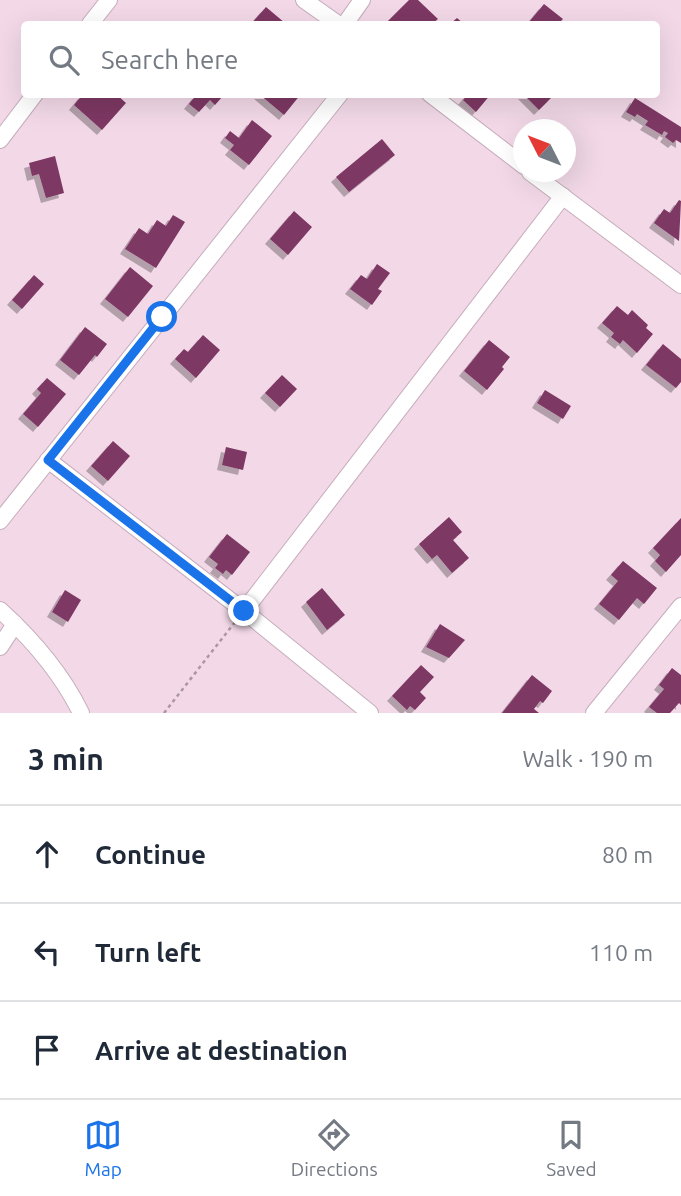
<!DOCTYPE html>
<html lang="en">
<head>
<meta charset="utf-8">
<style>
  body { margin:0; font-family:Ubuntu,sans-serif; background:#f2f2f3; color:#1f2937 }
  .compass { position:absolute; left:513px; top:119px; width:63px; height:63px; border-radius:50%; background:#fff; box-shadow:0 7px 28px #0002; rotate:312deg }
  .stop { position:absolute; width:21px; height:21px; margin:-16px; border:5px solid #1a73e8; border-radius:50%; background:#fff }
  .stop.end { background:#1a73e8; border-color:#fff; box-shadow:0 2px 7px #0008 }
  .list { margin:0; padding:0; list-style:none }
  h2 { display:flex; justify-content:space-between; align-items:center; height:91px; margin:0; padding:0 28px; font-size:30px }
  h2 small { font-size:23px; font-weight:400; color:#747a83 }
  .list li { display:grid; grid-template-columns:46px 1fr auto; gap:21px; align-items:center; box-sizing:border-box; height:98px; padding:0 28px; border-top:2px solid #e0e1e3 }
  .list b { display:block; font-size:26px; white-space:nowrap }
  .list em { font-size:23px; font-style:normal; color:#747a83 }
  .icon { flex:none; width:38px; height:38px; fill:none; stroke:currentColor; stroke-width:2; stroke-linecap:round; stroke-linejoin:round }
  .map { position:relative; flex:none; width:681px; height:713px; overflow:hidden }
  .search { position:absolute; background:#fff; box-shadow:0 7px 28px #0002; left:21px; right:21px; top:21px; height:77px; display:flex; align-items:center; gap:18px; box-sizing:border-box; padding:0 24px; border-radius:7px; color:#747a83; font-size:26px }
  .sheet { height:385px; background:#fff }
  nav { display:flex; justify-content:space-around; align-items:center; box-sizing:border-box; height:98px; border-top:2px solid #e0e1e3; background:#fff; font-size:19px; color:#747a83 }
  nav a { display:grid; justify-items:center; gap:4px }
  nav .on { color:#1a73e8 }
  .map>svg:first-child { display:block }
  .building { fill:#7d3764; filter:url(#shadow) }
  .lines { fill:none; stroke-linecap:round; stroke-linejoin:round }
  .minor-casing { stroke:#c6adbb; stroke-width:18 }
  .path { stroke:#ab97a2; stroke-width:2.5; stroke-dasharray:3.5 3.5; stroke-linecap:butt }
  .minor { stroke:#fff; stroke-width:16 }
  .route { stroke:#1a73e8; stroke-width:9 }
</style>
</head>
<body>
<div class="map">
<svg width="681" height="713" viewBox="0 0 681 713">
  <defs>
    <filter id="shadow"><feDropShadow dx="-5" dy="5" stdDeviation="0" flood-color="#0004"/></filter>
  </defs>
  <rect width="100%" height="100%" fill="#f3d9e8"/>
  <g class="building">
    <polygon points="409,0 418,0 438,19 432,24 385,24"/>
    <polygon points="544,4 563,19 558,24 533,24 529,22"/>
    <polygon points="266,7 285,23 283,24 251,24"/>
    <polygon points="457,18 464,24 450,24"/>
    <polygon points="83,94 116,94 126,103 102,130 74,105"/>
    <polygon points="197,94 220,94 223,96 215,105 210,100 199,112 189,104"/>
    <polygon points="259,94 301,94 284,115"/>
    <polygon points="468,94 491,94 476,112 463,100"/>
    <polygon points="523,94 549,94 552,97 539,110"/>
    <polygon points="635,98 681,127 681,143 676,140 673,143 665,137 668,133 664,131 662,135 645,125 648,121 637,114 635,117 626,112"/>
    <polygon points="252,120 272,136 249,165 230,150 234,145 225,138 230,131 239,138"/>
    <polygon points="382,139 395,155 349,192 336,177"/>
    <polygon points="55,156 64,193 46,198 39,174 32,176 29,163"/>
    <polygon points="679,200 681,201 679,241 654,223 664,209 670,213"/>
    <polygon points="294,211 312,227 288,255 270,239"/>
    <polygon points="173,215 185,222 156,268 125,249 139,228 148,234 157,220 166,226"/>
    <polygon points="377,264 390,273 378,289 382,291 372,305 350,289 361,275 367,279"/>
    <polygon points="130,267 153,286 128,317 105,299"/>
    <polygon points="34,275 44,284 22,309 12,300"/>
    <polygon points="617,306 628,315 632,310 648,325 646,328 653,334 637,353 623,340 620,344 611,337 614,333 602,323"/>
    <polygon points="85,327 107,344 97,357 95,355 79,375 60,360"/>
    <polygon points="203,335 220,350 196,378 175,359 184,349 188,352"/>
    <polygon points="489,340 510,357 502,367 504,369 487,390 464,371"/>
    <polygon points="663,344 681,359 681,382 676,388 646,365"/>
    <polygon points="282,375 297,389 280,407 265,393"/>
    <polygon points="47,378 66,394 38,427 23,414 41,393 37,389"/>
    <polygon points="545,390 571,406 563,419 537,403"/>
    <polygon points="113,441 130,456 108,481 91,466"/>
    <polygon points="226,447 247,452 243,470 222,465"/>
    <polygon points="449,517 462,532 453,540 469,558 452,573 437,555 432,559 419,544"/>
    <polygon points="681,518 681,555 666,572 655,561 660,555 653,548"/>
    <polygon points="227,534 250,552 232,575 226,570 223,574 215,568 218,564 209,557"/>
    <polygon points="623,561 657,588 644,604 637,598 619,620 599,604 618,581 611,575"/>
    <polygon points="322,588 345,615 327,630 306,602"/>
    <polygon points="65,590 81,600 68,622 52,612"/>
    <polygon points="440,624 465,640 449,658 426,647"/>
    <polygon points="421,665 434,677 420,692 426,698 415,710 410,706 407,710 392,696"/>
    <polygon points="672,668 681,675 681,705 679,703 670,713 657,713 649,707 664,689 659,685"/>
    <polygon points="532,675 552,691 543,703 540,701 534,709 539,713 502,713"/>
  </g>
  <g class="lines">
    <g class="minor-casing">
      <g id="minor">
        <polyline points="304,0 338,24"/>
        <polyline points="90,24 109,0"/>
        <polyline points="345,24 362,0"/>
        <polyline points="430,94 524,166"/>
        <polyline points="0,140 35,94"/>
        <polyline points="530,172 681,285"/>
        <polyline points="48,460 244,611 370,713"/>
        <polyline points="0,521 340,94"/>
        <path d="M0,610C33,640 61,672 81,713"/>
        <polyline points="244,611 563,196"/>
        <polyline points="0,647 15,624"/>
        <polyline points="594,713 681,606"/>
      </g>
    </g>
    <polyline class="path" points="164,713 235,622"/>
    <use href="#minor" class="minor"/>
  </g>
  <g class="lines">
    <polyline class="route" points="162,317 48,460 244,611"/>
  </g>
</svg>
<svg class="compass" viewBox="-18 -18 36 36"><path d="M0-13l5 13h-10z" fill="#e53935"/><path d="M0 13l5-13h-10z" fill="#747a83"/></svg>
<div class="stop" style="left:162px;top:317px"></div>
<div class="stop end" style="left:244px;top:611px"></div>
<div class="search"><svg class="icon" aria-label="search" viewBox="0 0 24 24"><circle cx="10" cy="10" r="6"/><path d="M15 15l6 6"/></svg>Search here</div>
</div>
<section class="sheet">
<h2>3 min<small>Walk · 190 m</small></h2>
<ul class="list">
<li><svg class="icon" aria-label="ahead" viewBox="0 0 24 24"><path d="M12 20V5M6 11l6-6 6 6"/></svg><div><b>Continue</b></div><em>80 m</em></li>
<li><svg class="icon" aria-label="left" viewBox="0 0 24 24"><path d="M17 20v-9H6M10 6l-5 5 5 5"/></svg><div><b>Turn left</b></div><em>110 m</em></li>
<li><svg class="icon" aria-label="arrive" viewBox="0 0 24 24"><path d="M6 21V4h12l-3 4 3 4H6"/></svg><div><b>Arrive at destination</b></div></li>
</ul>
</section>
<nav>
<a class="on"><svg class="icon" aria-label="map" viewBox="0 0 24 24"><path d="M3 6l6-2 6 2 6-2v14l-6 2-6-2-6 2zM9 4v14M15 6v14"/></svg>Map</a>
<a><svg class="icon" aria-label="directions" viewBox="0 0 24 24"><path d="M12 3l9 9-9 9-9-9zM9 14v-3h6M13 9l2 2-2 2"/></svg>Directions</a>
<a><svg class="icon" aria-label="saved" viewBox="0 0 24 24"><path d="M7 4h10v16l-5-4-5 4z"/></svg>Saved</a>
</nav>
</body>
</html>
